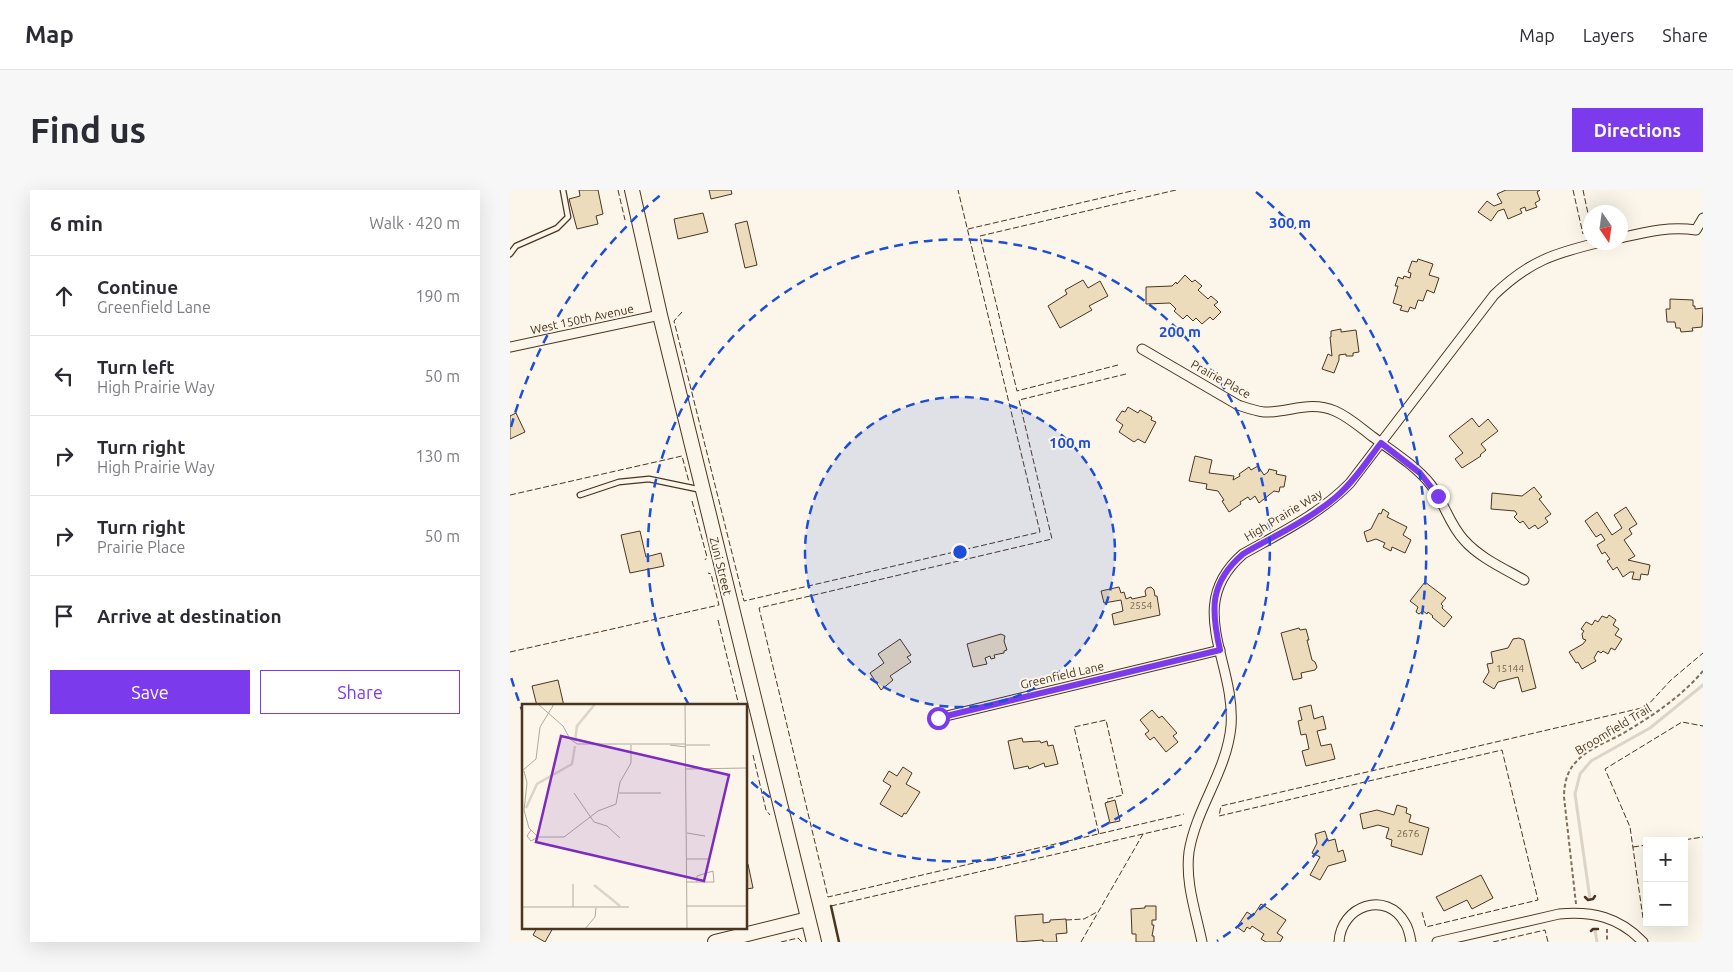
<!DOCTYPE html>
<html lang="en">
<head>
<meta charset="utf-8">
<style>
  body { margin:0; font-family:Ubuntu,sans-serif; background:#f7f7f7; color:#2b2b33 }
  .controls { position:absolute; right:15px; bottom:15px; display:grid; overflow:hidden; border-radius:0px; box-shadow:0 5px 20px #0002 }
  .controls button { width:45px; height:45px; display:grid; place-items:center; padding:0; border:0; border-bottom:1px solid #e1e1e2; background:#fff; color:#2b2b33; font:25px sans-serif }
  .compass { position:absolute; left:1073px; top:15px; width:45px; height:45px; border-radius:50%; background:#fff; box-shadow:0 5px 20px #0002; rotate:167deg }
  .stop { position:absolute; width:15px; height:15px; margin:-11px; border:4px solid #7c3aed; border-radius:50%; background:#fff }
  .stop.end { background:#7c3aed; border-color:#fff; box-shadow:0 1px 5px #0008 }
  .list { margin:0; padding:0; list-style:none }
  h2 { display:flex; justify-content:space-between; align-items:center; height:65px; margin:0; padding:0 20px; font-size:21px }
  h2 small { font-size:16px; font-weight:400; color:#7c7c81 }
  .list li { display:grid; grid-template-columns:32px 1fr auto; gap:15px; align-items:center; box-sizing:border-box; height:80px; padding:0 20px; border-top:1px solid #e1e1e2 }
  .list b { display:block; font-size:19px; white-space:nowrap }
  .list p { margin:0; font-size:16px; white-space:nowrap; color:#7c7c81 }
  .list em { font-size:16px; font-style:normal; color:#7c7c81 }
  .actions { display:flex; gap:10px; padding:15px 20px }
  .actions a { flex:1; padding:11px 0; border:1px solid #7c3aed; border-radius:0px; text-align:center; font-size:18px; color:#7c3aed }
  .actions .main { background:#7c3aed; color:#fff }
  .icon { flex:none; width:28px; height:28px; fill:none; stroke:currentColor; stroke-width:2; stroke-linecap:round; stroke-linejoin:round }
  .map { position:relative; flex:none; width:1193px; height:752px; overflow:hidden; border-radius:0px }
  header { display:flex; align-items:center; gap:30px; box-sizing:border-box; height:70px; padding:0 25px; background:#fff; border-bottom:1px solid #e1e1e2 }
  header strong { font-size:24px }
  nav { display:flex; gap:28px; margin-inline-start:auto; font-size:18px }
  .intro { display:flex; align-items:center; justify-content:space-between; box-sizing:border-box; height:120px; padding:0 30px }
  h1 { margin:0; font-size:35px }
  .button { padding:12px 22px; border-radius:0px; background:#7c3aed; color:#fff; font-size:18px; font-weight:700 }
  main { display:flex; gap:30px; padding:0 30px }
  aside { flex:1; background:#fff; border-radius:0px; box-shadow:0 5px 20px #0002 }
  .map>svg:first-child { display:block }
  .lines { fill:none; stroke-linecap:round; stroke-linejoin:round }
  .stream { stroke:#dcd4c6; stroke-width:3 }
  .building { fill:#ecdcbc; stroke:#4a3520 }
  .lane-casing { stroke:#4a3520; stroke-width:7 }
  .street-casing { stroke:#4a3520; stroke-width:11 }
  .secondary-casing { stroke:#4a3520; stroke-width:16 }
  .path { stroke:#7f6f5c; stroke-width:2; stroke-dasharray:4 2.5; stroke-linecap:butt }
  .lane { stroke:#fbf6e9; stroke-width:4.5 }
  .street { stroke:#fbf6e9; stroke-width:9 }
  .secondary { stroke:#fbf6e9; stroke-width:14 }
  .fence { stroke:#4a3520; stroke-width:1; stroke-dasharray:6 2.5; stroke-linecap:butt }
  .wall { stroke:#4a3520; stroke-width:2.5 }
  .route { stroke:#7c3aed; stroke-width:6 }
  .ring { fill:none; stroke:#1d4ed8; stroke-width:2.5; stroke-dasharray:9 6 }
  .labels { text-anchor:middle; dominant-baseline:central; stroke-width:4; stroke-linejoin:round; paint-order:stroke }
  .number-label { font-size:10px; fill:#725f47 }
  .street-label { font-size:12px; fill:#4a3520; stroke:#fbf6e9 }
  .inset-river { fill:none; stroke:#dcd4c6; stroke-width:2.5 }
  .inset-road { fill:none; stroke:#b4a999; stroke-width:1 }
  .view { fill:#7b2cbf; fill-opacity:0.15; stroke:#7b2cbf; stroke-width:2.5 }
  .inset-edge { fill:none; stroke:#4a3520; stroke-width:2.5 }
  .centre { fill:#1d4ed8; stroke:#fbf6e9; stroke-width:2.5 }
  .ring-label { font-size:15px; text-anchor:middle; font-weight:bold; fill:#1d4ed8; stroke:#fbf6e9; stroke-width:4; stroke-linejoin:round; paint-order:stroke }
</style>
</head>
<body>
<header>
<strong>Map</strong>
<nav><a>Map</a><a>Layers</a><a>Share</a></nav>
</header>
<div class="intro"><h1>Find us</h1><a class="button">Directions</a></div>
<main>
<aside>
<h2>6 min<small>Walk · 420 m</small></h2>
<ul class="list">
<li><svg class="icon" aria-label="ahead" viewBox="0 0 24 24"><path d="M12 20V5M6 11l6-6 6 6"/></svg><div><b>Continue</b><p>Greenfield Lane</p></div><em>190 m</em></li>
<li><svg class="icon" aria-label="left" viewBox="0 0 24 24"><path d="M17 20v-9H6M10 6l-5 5 5 5"/></svg><div><b>Turn left</b><p>High Prairie Way</p></div><em>50 m</em></li>
<li><svg class="icon" aria-label="right" viewBox="0 0 24 24"><path d="M7 20v-9h11M14 6l5 5-5 5"/></svg><div><b>Turn right</b><p>High Prairie Way</p></div><em>130 m</em></li>
<li><svg class="icon" aria-label="right" viewBox="0 0 24 24"><path d="M7 20v-9h11M14 6l5 5-5 5"/></svg><div><b>Turn right</b><p>Prairie Place</p></div><em>50 m</em></li>
<li><svg class="icon" aria-label="arrive" viewBox="0 0 24 24"><path d="M6 21V4h12l-3 4 3 4H6"/></svg><div><b>Arrive at destination</b></div></li>
</ul>
<div class="actions"><a class="main">Save</a><a>Share</a></div>
</aside>
<div class="map">
<svg width="1193" height="752" viewBox="0 0 1193 752">
  <rect width="100%" height="100%" fill="#fbf6e9"/>
  <g class="lines">
    <g class="stream">
      <polyline points="1080,709 1065,604 1070,584 1081,571 1140,538 1193,495"/>
      <polyline points="1085,740 1087,752"/>
    </g>
  </g>
  <g class="building">
    <polygon points="69,0 88,0 93,24 86,26 88,34 67,39 59,9 70,6"/>
    <polygon points="199,0 221,0 222,4 201,9"/>
    <polygon points="996,0 1030,0 1027,2 1030,10 1025,13 1027,17 1016,21 1015,17 1010,19 1012,23 998,29 994,19 988,21 981,31 968,22 977,11 984,16 992,13 987,4"/>
    <polygon points="193,23 198,42 168,49 164,29"/>
    <polygon points="237,31 247,75 235,78 225,34"/>
    <polygon points="908,69 923,74 919,85 929,88 924,103 917,100 913,111 908,110 905,119 900,117 898,122 890,120 892,116 883,113 888,96 885,96 888,87 893,89 894,86 900,88 901,83 898,82 902,71 907,72"/>
    <polygon points="675,85 682,92 685,90 692,96 688,100 698,109 701,106 708,112 704,115 711,122 703,130 700,127 692,134 686,128 683,131 677,125 673,129 664,121 666,119 660,113 636,114 636,97 662,96 666,92 667,94"/>
    <polygon points="573,90 578,98 590,91 598,106 579,116 582,120 550,138 538,116 557,104 555,100"/>
    <polygon points="1160,109 1183,110 1183,116 1185,116 1185,119 1193,118 1192,137 1182,138 1183,141 1171,142 1170,138 1166,138 1165,132 1157,132 1156,119 1160,119"/>
    <polygon points="831,139 831,142 846,140 849,162 843,163 843,166 836,166 836,164 829,165 829,170 824,183 812,179 818,164 822,166 820,147 821,147 821,141"/>
    <polygon points="618,217 628,223 630,220 642,227 641,230 646,232 635,253 628,249 624,252 609,242 613,235 606,230 612,221 615,222"/>
    <polygon points="6,223 15,242 0,249 0,226"/>
    <polygon points="962,228 969,237 978,229 988,241 971,254 976,260 970,265 971,266 952,278 945,269 953,263 939,246"/>
    <polygon points="685,266 702,270 699,283 724,286 723,290 730,286 729,284 739,277 741,280 748,276 754,285 758,282 759,279 767,281 766,284 776,286 774,297 770,297 769,302 764,301 749,313 745,306 740,310 738,307 730,312 731,314 719,322 712,311 714,310 708,301 696,299 697,294 679,291"/>
    <polygon points="1024,297 1032,307 1029,309 1041,324 1035,328 1038,332 1028,339 1025,335 1019,339 1013,331 1010,333 1004,327 1007,324 1005,321 981,319 982,303 1012,306"/>
    <polygon points="1116,317 1127,334 1119,339 1122,344 1114,350 1125,366 1118,370 1140,375 1138,385 1131,384 1130,390 1122,389 1124,382 1120,382 1113,387 1107,377 1103,380 1097,371 1100,369 1095,362 1092,364 1087,355 1095,350 1091,344 1086,347 1075,331 1087,322 1102,345 1112,338 1104,325"/>
    <polygon points="873,319 879,323 877,327 897,337 893,345 901,350 895,363 882,357 881,361 873,357 875,353 866,349 857,352 854,342 861,339 869,323 871,324"/>
    <polygon points="130,341 136,367 151,363 154,376 120,383 111,345"/>
    <polygon points="915,392 936,408 931,414 933,416 932,418 942,427 934,437 922,427 923,426 918,422 917,424 913,421 909,424 906,422 908,417 900,411"/>
    <polygon points="609,397 611,403 614,402 616,409 621,407 622,409 636,406 635,401 637,398 641,397 644,400 645,406 647,406 650,425 604,435 602,424 613,421 611,410 594,413 591,401"/>
    <polygon points="1099,425 1106,430 1103,435 1109,439 1105,445 1112,449 1105,460 1101,458 1098,464 1093,461 1091,463 1088,461 1084,468 1086,471 1072,479 1068,472 1066,473 1059,462 1073,454 1076,450 1073,449 1072,444 1074,441 1071,439 1076,432 1082,435 1085,430 1088,432 1092,426 1097,428"/>
    <polygon points="789,438 790,440 796,439 799,450 797,450 802,470 805,472 807,477 805,480 791,483 792,488 783,490 771,443"/>
    <polygon points="491,444 495,446 494,451 497,460 494,461 494,463 484,465 485,468 481,469 480,466 475,468 477,474 463,477 457,454"/>
    <polygon points="1009,448 1014,450 1026,498 1012,502 1008,487 988,492 984,499 973,492 979,482 977,474 983,473 981,462 998,458 1003,449"/>
    <polygon points="390,449 401,465 397,467 401,472 380,486 383,490 371,500 360,483 374,473 368,464"/>
    <polygon points="48,490 54,516 27,516 22,496"/>
    <polygon points="801,515 804,529 813,526 816,539 807,541 811,556 821,554 825,569 796,576 792,561 799,559 796,544 791,545 788,531 792,530 789,518"/>
    <polygon points="642,520 649,528 652,526 667,543 663,546 668,552 656,562 644,547 640,550 635,544 639,541 630,530"/>
    <polygon points="512,548 513,552 530,551 531,553 537,551 538,556 543,555 548,574 535,577 534,573 519,579 518,576 504,579 498,551"/>
    <polygon points="393,577 402,583 396,594 410,602 396,624 394,623 392,627 370,614 381,596 373,591 379,581 387,586"/>
    <polygon points="605,610 610,631 600,633 595,613"/>
    <polygon points="887,615 897,618 896,623 901,625 899,632 919,638 912,665 881,656 882,650 876,648 879,638 868,635 853,639 850,624 867,620 884,625"/>
    <polygon points="815,641 818,651 825,649 828,662 833,660 836,671 818,676 810,690 800,685 810,667 802,663 807,653 805,644"/>
    <polygon points="236,674 238,674 243,698 236,699"/>
    <polygon points="971,685 983,708 962,719 957,710 934,721 926,707"/>
    <polygon points="751,714 776,730 767,743 773,747 770,752 756,752 751,749 754,744 742,736 740,739 737,737 734,742 727,737 737,722 743,726"/>
    <polygon points="635,716 646,716 646,730 642,730 642,735 644,735 642,746 644,746 644,752 626,752 626,744 622,744 621,719 635,718"/>
    <polygon points="533,724 533,733 540,732 540,730 556,729 557,743 546,744 547,752 533,752 533,750 507,752 505,726"/>
    <polygon points="27,738 43,738 35,752 23,745"/>
  </g>
  <g class="lines">
    <g class="lane-casing">
      <g id="lane">
        <polyline points="0,64 6,56 47,38 58,27 53,0"/>
        <polyline points="70,305 109,292 139,289 187,299 191,298"/>
      </g>
    </g>
    <g class="street-casing">
      <g id="street">
        <path d="M1110,48C1136,42 1159,36 1186,40L1193,28"/>
        <polyline points="0,157 150,125"/>
        <path d="M632,159L728,215C737,218 745,221 754,222C779,223 799,210 825,221C839,227 851,238 863,247C882,261 906,276 921,295C934,312 939,334 954,350C970,368 993,378 1014,390"/>
        <polyline points="428,528 710,460"/>
        <path d="M692,752C686,723 675,692 679,662C686,618 717,581 721,536C726,472 673,416 733,364C770,343 810,324 840,293L984,105C1019,71 1045,63 1091,52"/>
        <path d="M829,752C831,715 877,700 895,733C899,739 900,746 901,752"/>
        <path d="M927,752L1049,724C1083,721 1109,727 1133,752"/>
      </g>
    </g>
    <g class="secondary-casing">
      <g id="secondary">
        <polyline points="122,0 150,125 304,752"/>
        <polyline points="205,752 298,729"/>
      </g>
    </g>
    <g class="path">
      <path d="M1066,714L1054,607C1054,594 1057,581 1066,572C1077,559 1097,552 1112,544C1142,526 1170,508 1193,481"/>
      <polyline points="1097,739 1097,752"/>
    </g>
    <use href="#lane" class="lane"/>
    <use href="#street" class="street"/>
    <use href="#secondary" class="secondary"/>
    <g class="fence">
      <polyline points="108,0 115,30"/>
      <polyline points="1063,0 1073,44"/>
      <polyline points="1073,0 1080,33"/>
      <polyline points="458,39 626,0"/>
      <polyline points="172,122 164,131 234,411 530,342 448,0"/>
      <polyline points="608,175 507,201 470,46 666,0"/>
      <polyline points="616,184 509,210 542,349 249,418 318,707 674,624"/>
      <polyline points="0,305 172,266 179,292"/>
      <polyline points="182,311 197,367 195,370"/>
      <polyline points="208,430 229,516"/>
      <polyline points="0,462 209,415 201,384 198,383"/>
      <polyline points="243,565 256,620 260,625"/>
      <polyline points="589,644 564,537 596,530 613,605 597,609 598,612"/>
      <polyline points="1167,651 1193,647"/>
      <polyline points="1123,657 1137,655"/>
      <polyline points="321,716 672,635"/>
      <polyline points="912,722 916,737 1028,710 992,560 709,626 711,616 1136,517 1161,490 1193,463"/>
      <polyline points="1133,728 1120,637 1095,579 1172,532 1193,536"/>
      <polyline points="556,730 574,729 587,722"/>
      <polyline points="271,752 288,748 292,752"/>
      <polyline points="571,752 633,644"/>
      <polyline points="983,752 1035,740 1038,752"/>
    </g>
    <g class="wall">
      <polyline points="1075,707 1078,710 1083,709 1085,706"/>
      <polyline points="321,716 329,752"/>
      <polyline points="1081,741 1083,739 1088,739"/>
    </g>
  </g>
  <g class="lines">
    <path class="route" d="M428,528L710,460C701,420 699,393 733,364C764,346 799,330 826,307C844,292 857,271 871,253L910,283L928,306"/>
  </g>
  <circle cx="450" cy="362" r="155" fill="#1d4ed8" fill-opacity=".12"/>
  <g class="ring">
    <circle cx="450" cy="362" r="155"/>
    <path d="M179 515A311 311 0 1 1 238 589"/>
    <path d="M14 525A466 466 0 0 1 1 487M1 237A466 466 0 0 1 154 2M746 2A466 466 0 0 1 707 751"/>
  </g>
  <g class="labels">
    <g class="number-label">
      <text x="631" y="415">2554</text>
      <text x="1000" y="478">15144</text>
      <text x="898" y="643">2676</text>
    </g>
    <g class="street-label">
      <text transform="translate(72 129) rotate(-12)">West 150th Avenue</text>
      <text transform="translate(711 189) rotate(29)">Prairie Place</text>
      <text transform="translate(773 325) rotate(-31)">High Prairie Way</text>
      <text transform="translate(211 376) rotate(76)">Zuni Street</text>
      <text transform="translate(552 485) rotate(-13)">Greenfield Lane</text>
      <text transform="translate(1103 539) rotate(-31)">Broomfield Trail</text>
    </g>
  </g>
  <g transform="translate(12 514)">
    <rect width="225" height="225" fill="#fbf6e9"/>
    <path class="inset-river" d="M53,37L55,22L73,0M4,104L15,80L50,60L53,42M72,181L98,202"/>
    <path class="inset-road" d="M16,0L41,22L48,35L55,40H163M163,0L165,225M148,41L164,43M164,41H188M164,65L225,64M0,67L14,55L18,23L32,0M2,67L5,79L2,106L7,124L16,133M52,89L72,118L85,122L98,134M97,89H139M9,126L5,132L9,137L16,133H42L76,107L94,100L98,78L109,59V41M165,129L183,132M165,155H188M165,178H192L191,167L175,172V178M51,180V203M165,202H225M0,203H107M63,225L73,213L74,204"/>
    <path class="view" d="M39,32L207,71L182,177L14,138Z"/>
    <rect width="225" height="225" class="inset-edge"/>
  </g>
  <circle cx="450" cy="362" r="8" class="centre"/>
  <g class="ring-label">
    <text x="780" y="38">300 m</text>
    <text x="670" y="147">200 m</text>
    <text x="560" y="258">100 m</text>
  </g>
</svg>
<div class="controls">
<button>+</button>
<button>−</button>
</div>
<svg class="compass" viewBox="-18 -18 36 36"><path d="M0-13l5 13h-10z" fill="#e53935"/><path d="M0 13l5-13h-10z" fill="#7c7c81"/></svg>
<div class="stop" style="left:428px;top:528px"></div>
<div class="stop end" style="left:928px;top:306px"></div>
</div>
</main>
</body>
</html>
